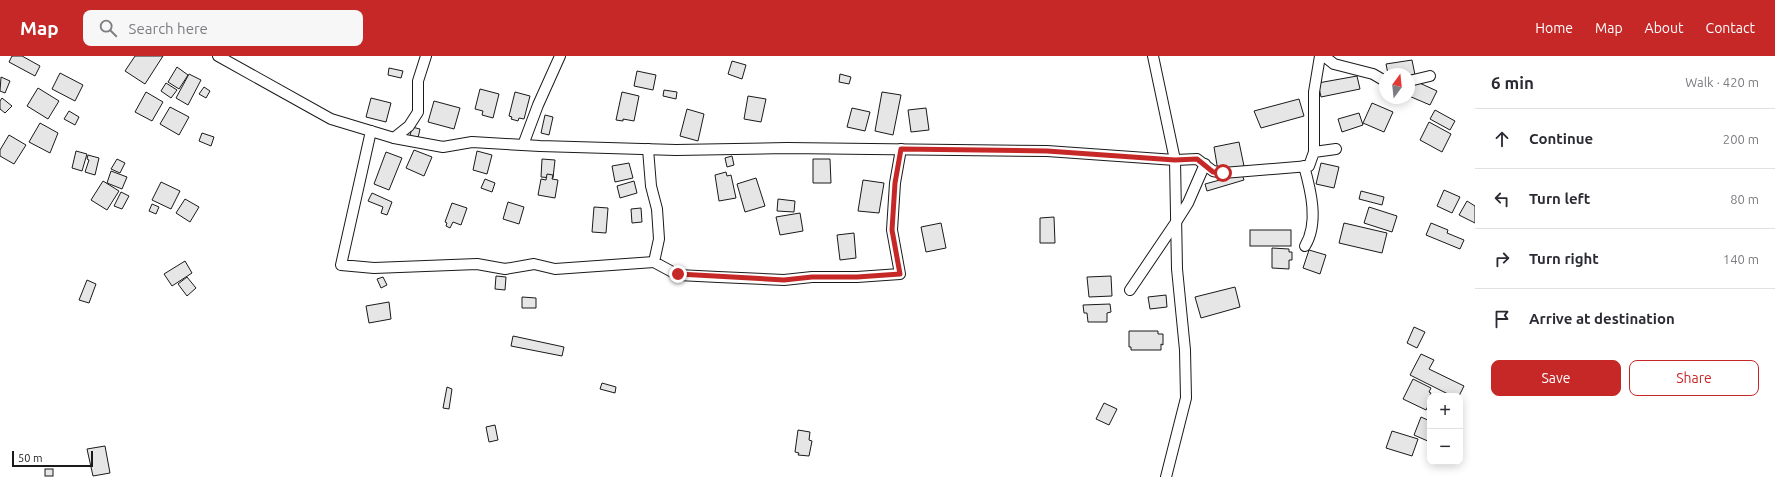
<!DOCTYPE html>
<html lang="en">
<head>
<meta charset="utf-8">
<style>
  body { margin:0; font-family:Ubuntu,sans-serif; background:#f7f7f7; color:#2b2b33 }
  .controls { position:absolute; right:12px; bottom:12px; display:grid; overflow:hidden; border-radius:8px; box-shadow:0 2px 10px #0003 }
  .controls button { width:36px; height:36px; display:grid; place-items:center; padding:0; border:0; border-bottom:1px solid #e1e1e2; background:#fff; color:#2b2b33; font:20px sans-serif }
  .compass { position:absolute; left:1379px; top:12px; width:36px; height:36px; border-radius:50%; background:#fff; box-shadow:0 2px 10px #0003; rotate:15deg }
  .scale { position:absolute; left:12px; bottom:10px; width:81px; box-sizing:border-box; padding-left:4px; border:2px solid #1a1a1a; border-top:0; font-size:11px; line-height:14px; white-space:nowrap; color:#1a1a1a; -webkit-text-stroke:3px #fff; paint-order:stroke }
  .stop { position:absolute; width:12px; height:12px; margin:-9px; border:3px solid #c62828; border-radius:50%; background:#fff }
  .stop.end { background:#c62828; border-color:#fff; box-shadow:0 1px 4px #0008 }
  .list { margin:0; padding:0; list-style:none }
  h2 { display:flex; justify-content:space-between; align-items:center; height:52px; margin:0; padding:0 16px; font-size:17px }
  h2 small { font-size:13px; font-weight:400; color:#7c7c81 }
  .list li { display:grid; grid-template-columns:26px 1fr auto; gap:12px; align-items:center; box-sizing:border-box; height:60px; padding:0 16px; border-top:1px solid #e1e1e2 }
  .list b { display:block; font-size:15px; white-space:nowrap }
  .list em { font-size:13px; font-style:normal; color:#7c7c81 }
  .actions { display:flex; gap:8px; padding:12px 16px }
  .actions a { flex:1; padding:9px 0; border:1px solid #c62828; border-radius:8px; text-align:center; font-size:14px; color:#c62828 }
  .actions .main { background:#c62828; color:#fff }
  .icon { flex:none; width:22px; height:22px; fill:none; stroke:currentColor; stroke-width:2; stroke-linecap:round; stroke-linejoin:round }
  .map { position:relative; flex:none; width:1475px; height:421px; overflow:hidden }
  header { display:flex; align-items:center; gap:24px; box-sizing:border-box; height:56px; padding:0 20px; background:#c62828; color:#fff }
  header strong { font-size:19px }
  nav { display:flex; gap:22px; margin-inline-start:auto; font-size:14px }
  .search { width:280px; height:36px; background:#f7f7f7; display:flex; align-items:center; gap:10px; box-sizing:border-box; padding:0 14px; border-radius:8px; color:#7c7c81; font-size:15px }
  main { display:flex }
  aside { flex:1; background:#fff }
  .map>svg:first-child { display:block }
  .building { fill:#e6e6e6; stroke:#1a1a1a }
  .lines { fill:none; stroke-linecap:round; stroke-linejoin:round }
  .street-casing { stroke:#1a1a1a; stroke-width:12 }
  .street { stroke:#fff; stroke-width:10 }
  .route { stroke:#c62828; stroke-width:5 }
</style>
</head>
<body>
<header>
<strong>Map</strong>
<div class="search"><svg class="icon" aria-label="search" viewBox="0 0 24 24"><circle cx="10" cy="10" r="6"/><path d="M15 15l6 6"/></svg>Search here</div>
<nav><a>Home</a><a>Map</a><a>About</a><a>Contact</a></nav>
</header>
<main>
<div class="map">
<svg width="1475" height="421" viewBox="0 0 1475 421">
  <rect width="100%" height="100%" fill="#fff"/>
  <g class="building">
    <polygon points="12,0 22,0 40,10 35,20 9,6"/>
    <polygon points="135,0 163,0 145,28 125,15"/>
    <polygon points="1412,4 1415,19 1388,18 1386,8"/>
    <polygon points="732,5 746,9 742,23 728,18"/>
    <polygon points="177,11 188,19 179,33 168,26"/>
    <polygon points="389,12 403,15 401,22 388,19"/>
    <polygon points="637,15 656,19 653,34 634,30"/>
    <polygon points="60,17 83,29 75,45 52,33"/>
    <polygon points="189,18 201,24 188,49 176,42"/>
    <polygon points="840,18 851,21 849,28 839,26"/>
    <polygon points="1357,20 1360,33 1321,41 1318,27"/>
    <polygon points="1,21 10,25 5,37 0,35"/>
    <polygon points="1413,24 1437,35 1430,49 1409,40 1409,32"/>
    <polygon points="166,27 177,34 171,42 161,35"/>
    <polygon points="204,31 210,35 206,42 199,38"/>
    <polygon points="38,32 59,45 48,63 27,50"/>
    <polygon points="480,33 499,38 493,62 482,59 483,55 475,53"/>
    <polygon points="664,34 677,36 676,43 663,40"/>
    <polygon points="146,36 163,46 152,65 135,56"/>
    <polygon points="515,36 530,40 524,63 519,62 518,65 511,63 512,61 509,60"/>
    <polygon points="622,36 639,40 634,65 623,63 623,65 616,64"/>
    <polygon points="882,36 901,39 893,79 875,75"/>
    <polygon points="748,40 766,43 761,66 744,63"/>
    <polygon points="2,42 12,50 5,57 0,53 0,45"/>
    <polygon points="371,42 391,47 386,66 366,61"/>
    <polygon points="1299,43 1304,60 1261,72 1254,55"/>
    <polygon points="434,45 460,52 454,73 428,66"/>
    <polygon points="1372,47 1393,56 1384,76 1363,67"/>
    <polygon points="170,51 189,61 179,79 160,68"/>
    <polygon points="852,52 870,56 865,75 847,71"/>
    <polygon points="926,52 929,74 911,76 908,54"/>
    <polygon points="687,53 704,58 698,85 680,80"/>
    <polygon points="1435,54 1455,65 1450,74 1430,63"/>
    <polygon points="69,55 79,61 75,69 64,63"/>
    <polygon points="1359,57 1363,69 1342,76 1338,63"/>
    <polygon points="545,59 553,61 549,79 541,77"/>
    <polygon points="1429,66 1451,78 1442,96 1420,84"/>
    <polygon points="40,67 58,77 50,97 29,86"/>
    <polygon points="412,71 420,73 418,82 410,80"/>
    <polygon points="202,77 214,81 211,90 199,85"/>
    <polygon points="9,79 26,89 14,108 0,100 0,94"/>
    <polygon points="1239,86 1244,110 1218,115 1214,91"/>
    <polygon points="414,94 432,101 424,120 406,112"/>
    <polygon points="76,95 87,98 82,115 72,112"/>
    <polygon points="477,95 492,99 487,118 473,114"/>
    <polygon points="386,96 402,102 389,134 374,128"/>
    <polygon points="88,99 99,102 95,119 85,116 89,104 87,103"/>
    <polygon points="732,100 734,109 727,111 725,102"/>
    <polygon points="117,103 125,107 120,117 111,113"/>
    <polygon points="542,103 555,104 553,122 541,121"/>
    <polygon points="813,103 830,103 831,127 813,127"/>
    <polygon points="629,107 633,122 615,126 612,110"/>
    <polygon points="1321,107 1339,111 1334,132 1316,128"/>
    <polygon points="111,115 127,121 122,133 107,127"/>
    <polygon points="726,116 727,120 731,119 736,142 719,145 715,119"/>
    <polygon points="547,118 553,119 552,123 558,124 555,142 538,139 541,123 546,124"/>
    <polygon points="1242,118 1244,124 1207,135 1205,128"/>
    <polygon points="756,122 765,150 745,156 737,128"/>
    <polygon points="485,123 495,127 492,136 481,132"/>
    <polygon points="863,124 884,127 879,157 858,155"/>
    <polygon points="103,125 119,135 107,154 91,144"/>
    <polygon points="634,125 637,137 620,142 617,130"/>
    <polygon points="161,126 180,135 171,153 152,144"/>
    <polygon points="1444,134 1460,141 1452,157 1437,150"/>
    <polygon points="1361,135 1384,141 1382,149 1359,143"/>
    <polygon points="121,136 129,140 122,153 114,150"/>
    <polygon points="372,137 392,146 387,159 381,157 383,151 368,145"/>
    <polygon points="185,143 199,151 190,166 176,157"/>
    <polygon points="778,143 795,145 794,156 777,155"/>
    <polygon points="1467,145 1475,150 1475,167 1459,159"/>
    <polygon points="508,146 524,151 519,168 503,163"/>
    <polygon points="452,147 467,152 461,169 453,166 450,172 446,170 447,167 445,166"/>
    <polygon points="152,148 159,151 156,158 149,155"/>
    <polygon points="594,151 608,152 606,177 592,176"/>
    <polygon points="1369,151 1397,160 1392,176 1364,167"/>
    <polygon points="641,152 642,166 632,167 631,153"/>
    <polygon points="800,157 803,175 780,179 776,161"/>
    <polygon points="1054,161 1055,187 1040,187 1040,162"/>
    <polygon points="941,167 946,192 926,196 921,171"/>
    <polygon points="1344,167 1387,177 1382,197 1339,187"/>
    <polygon points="1431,167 1448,174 1447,177 1464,184 1460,193 1426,179"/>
    <rect x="1250" y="174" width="41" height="16"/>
    <polygon points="854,177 856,202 840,204 837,179"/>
    <polygon points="1272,192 1289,193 1289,196 1292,196 1292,204 1289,204 1289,213 1272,212"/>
    <polygon points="1309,194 1326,199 1320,218 1303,212"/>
    <polygon points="185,205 192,217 172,230 164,218"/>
    <polygon points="496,220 506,221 505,234 495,233"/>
    <polygon points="1111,220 1112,240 1089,241 1087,221"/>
    <polygon points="187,221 196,232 187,240 178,228"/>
    <polygon points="383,221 387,229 381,232 377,223"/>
    <polygon points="87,224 96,228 89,247 79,244"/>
    <polygon points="1235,231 1240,251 1201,262 1195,241"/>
    <polygon points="1166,239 1167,251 1150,253 1148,241"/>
    <polygon points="522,241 536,242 536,252 522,252"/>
    <polygon points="389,246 391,263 369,267 366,250"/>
    <polygon points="1110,248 1111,256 1107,257 1107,266 1088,266 1087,257 1084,257 1083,249"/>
    <polygon points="1414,271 1425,276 1417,292 1407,287"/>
    <polygon points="1129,275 1158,275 1158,278 1163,278 1163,289 1161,288 1161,294 1131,294 1131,291 1129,291"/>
    <polygon points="513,280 564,291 562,300 511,290"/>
    <polygon points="1421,298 1434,304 1429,313 1464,330 1459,340 1452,340 1410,319"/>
    <polygon points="1413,323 1431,332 1429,336 1431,337 1428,343 1430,346 1426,354 1403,343"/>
    <polygon points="602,327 616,331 615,337 600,333"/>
    <polygon points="447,331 452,333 449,353 443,352"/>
    <polygon points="1104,347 1117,353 1109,369 1096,363"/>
    <polygon points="1421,361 1430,365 1430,386 1414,379"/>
    <polygon points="495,369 498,384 489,386 486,371"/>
    <polygon points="798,374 810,376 809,384 812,385 809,400 798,399 799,397 795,396"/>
    <polygon points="1392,375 1418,383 1412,400 1386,392"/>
    <polygon points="105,390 110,417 93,420 87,393"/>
    <rect x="45" y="413" width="8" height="7"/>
  </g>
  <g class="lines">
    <g class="street-casing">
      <g id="street">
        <polyline points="218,0 331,63 394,82 443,91 472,86 540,90 676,94 787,92 1047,95 1175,104 1197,103 1213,115 1223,117 1309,110 1314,96 1336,93"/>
        <polyline points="1153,0 1175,104 1177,213 1185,294 1186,342 1166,421"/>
        <polyline points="1324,0 1334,8 1373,18 1385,25"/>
        <polyline points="1409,25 1430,20"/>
        <polyline points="371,75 341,209 374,212 477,208 505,213 534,208 555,213 654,206"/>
        <polyline points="394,82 409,70 418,56 418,25 426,0"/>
        <polyline points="523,89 538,49 560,0"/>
        <polyline points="648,93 651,130 657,153 659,183 654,206 678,219 718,221 784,224 812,221 857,221 900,218 892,174 895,127 901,93"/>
        <polyline points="1314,96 1314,36 1320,0"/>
        <path d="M1304,110C1311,135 1319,167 1305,190"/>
        <polyline points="1130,234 1176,166 1188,147 1205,108"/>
      </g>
    </g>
    <use href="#street" class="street"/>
  </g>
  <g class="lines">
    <polyline class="route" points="678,218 784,224 812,221 857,221 900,218 892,174 895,127 901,93 1047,95 1175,104 1197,103 1213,116 1223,117"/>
  </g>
</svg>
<div class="controls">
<button>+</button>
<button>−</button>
</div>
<svg class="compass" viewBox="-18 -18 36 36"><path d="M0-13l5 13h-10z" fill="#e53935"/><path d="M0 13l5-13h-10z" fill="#7c7c81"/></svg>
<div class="scale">50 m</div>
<div class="stop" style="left:1223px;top:117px"></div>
<div class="stop end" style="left:678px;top:218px"></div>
</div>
<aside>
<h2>6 min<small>Walk · 420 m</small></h2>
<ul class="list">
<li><svg class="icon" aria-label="ahead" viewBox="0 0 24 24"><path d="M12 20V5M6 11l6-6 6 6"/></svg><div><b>Continue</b></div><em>200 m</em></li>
<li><svg class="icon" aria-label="left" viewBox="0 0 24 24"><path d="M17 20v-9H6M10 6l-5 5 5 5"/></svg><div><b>Turn left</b></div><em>80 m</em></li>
<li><svg class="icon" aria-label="right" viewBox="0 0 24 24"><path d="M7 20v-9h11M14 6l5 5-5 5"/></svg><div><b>Turn right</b></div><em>140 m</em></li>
<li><svg class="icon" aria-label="arrive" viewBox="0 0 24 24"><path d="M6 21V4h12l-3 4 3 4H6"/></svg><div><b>Arrive at destination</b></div></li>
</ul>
<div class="actions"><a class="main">Save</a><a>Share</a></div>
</aside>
</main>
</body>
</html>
